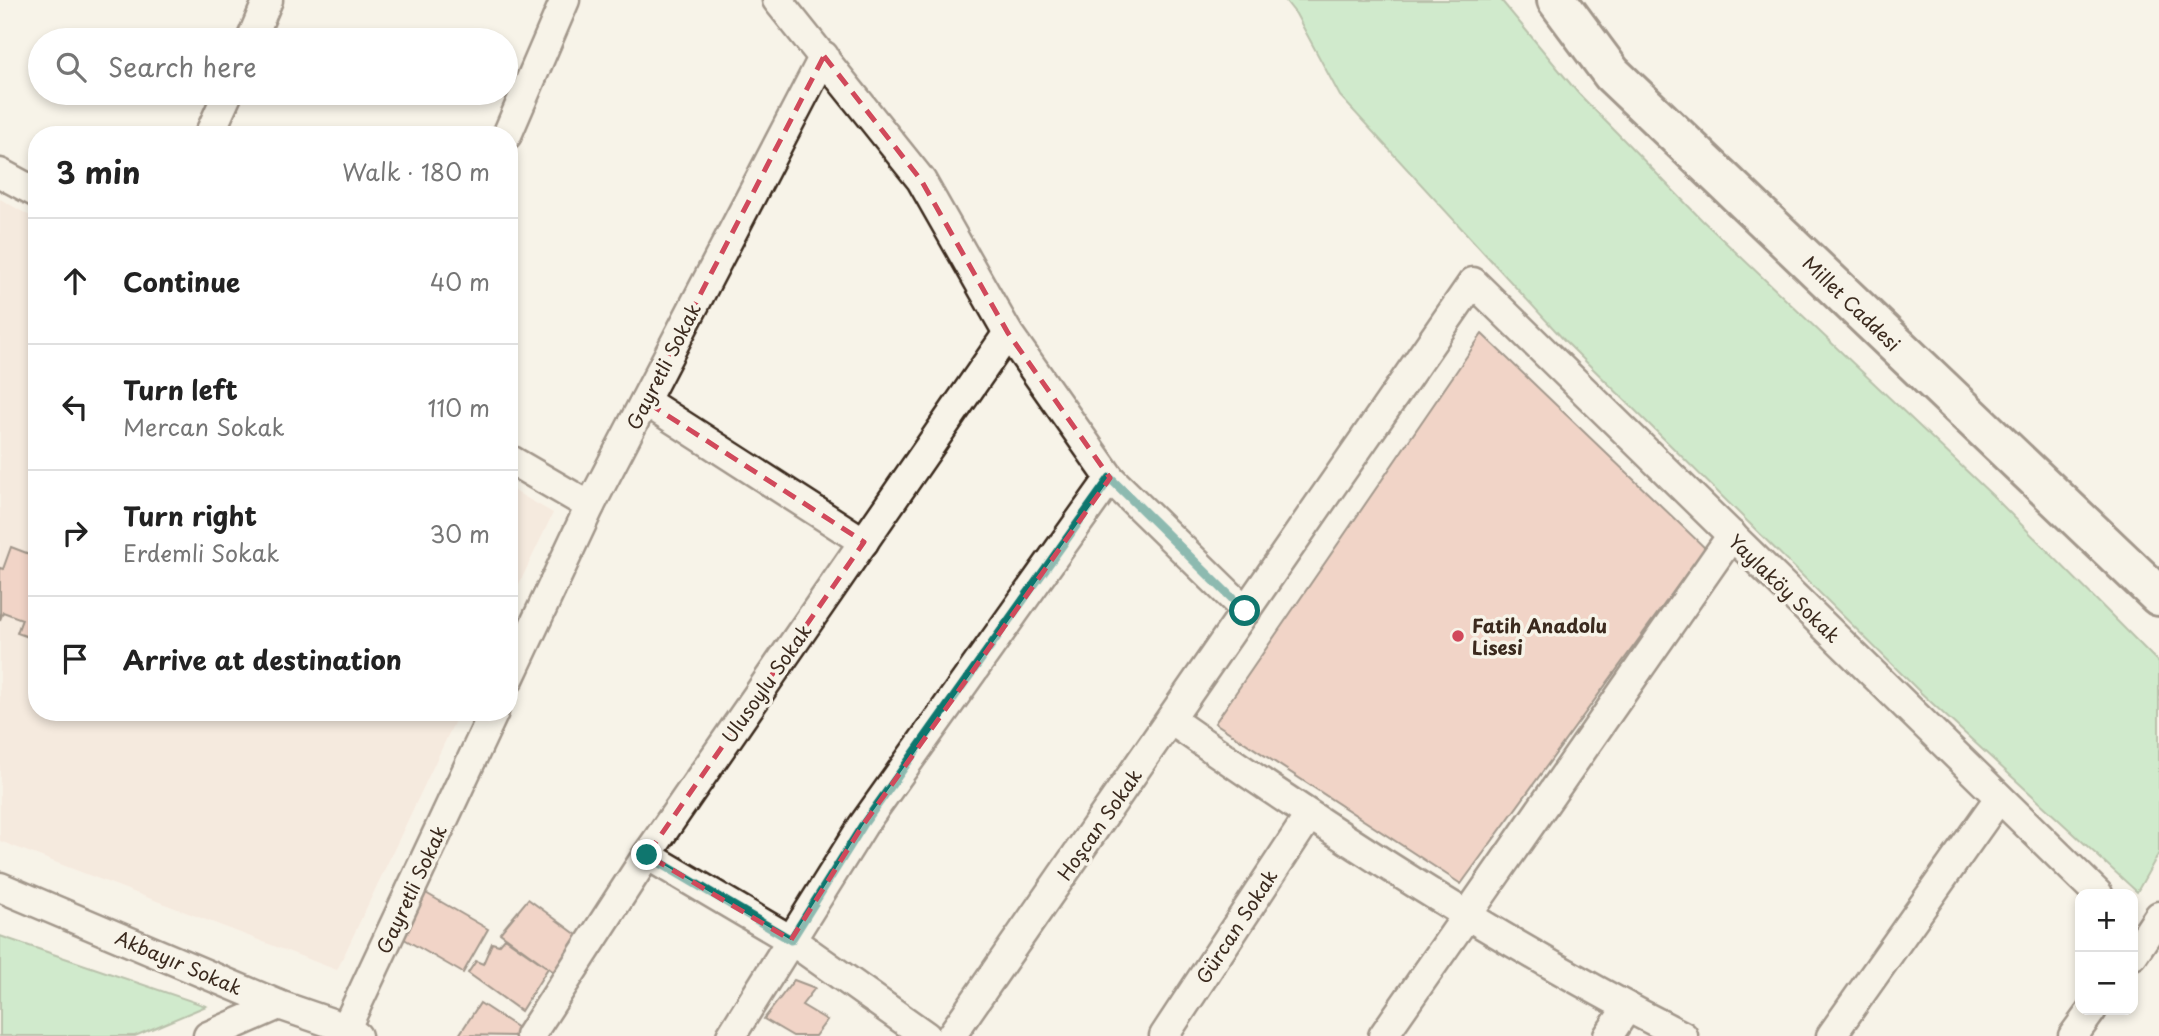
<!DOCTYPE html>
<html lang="en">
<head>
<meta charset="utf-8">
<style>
  body { margin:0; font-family:"Playpen Sans",sans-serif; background:#f6f6f6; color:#222 }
  .controls { position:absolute; right:21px; bottom:21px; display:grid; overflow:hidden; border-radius:14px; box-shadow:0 4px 10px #0003 }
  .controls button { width:63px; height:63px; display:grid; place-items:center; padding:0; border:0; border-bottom:2px solid #e0e0e0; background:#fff; color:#222; font:35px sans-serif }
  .stop { position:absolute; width:21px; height:21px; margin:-16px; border:5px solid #0f766e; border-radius:50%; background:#fff }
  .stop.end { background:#0f766e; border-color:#fff; box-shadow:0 2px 7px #0008 }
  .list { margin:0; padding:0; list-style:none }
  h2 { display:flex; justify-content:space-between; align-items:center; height:91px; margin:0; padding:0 28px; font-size:30px }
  h2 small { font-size:23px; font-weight:400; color:#767676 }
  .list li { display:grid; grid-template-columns:46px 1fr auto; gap:21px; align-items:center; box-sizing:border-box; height:126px; padding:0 28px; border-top:2px solid #e0e0e0 }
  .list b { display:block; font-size:26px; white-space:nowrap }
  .list p { margin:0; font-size:23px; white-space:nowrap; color:#767676 }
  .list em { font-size:23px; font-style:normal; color:#767676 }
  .icon { flex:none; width:38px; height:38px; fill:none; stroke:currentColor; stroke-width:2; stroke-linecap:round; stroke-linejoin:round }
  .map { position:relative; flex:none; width:2159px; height:1036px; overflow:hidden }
  .search { position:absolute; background:#fff; box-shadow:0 4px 10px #0003; left:28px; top:28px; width:490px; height:77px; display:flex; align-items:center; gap:18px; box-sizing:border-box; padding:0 24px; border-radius:38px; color:#767676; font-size:26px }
  .panel { position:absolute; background:#fff; box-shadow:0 4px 10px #0003; left:28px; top:126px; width:490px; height:595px; border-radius:28px }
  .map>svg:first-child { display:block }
  .built { fill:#f2dfd2 }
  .green { fill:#a0e1aa; stroke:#6e8664; stroke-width:2 }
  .building { fill:#e8b09f; stroke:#3b2a1e; stroke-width:2 }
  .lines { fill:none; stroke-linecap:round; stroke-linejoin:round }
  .minor-casing { stroke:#3b2a1e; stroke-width:33 }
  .secondary-casing { stroke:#3b2a1e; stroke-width:44 }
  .minor { stroke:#f7f3e8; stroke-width:28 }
  .secondary { stroke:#f7f3e8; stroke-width:38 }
  .route { stroke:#0f766e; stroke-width:9 }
  .marked { fill:none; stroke:#d1495b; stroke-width:5; stroke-dasharray:14 9; stroke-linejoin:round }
  .poi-dot { fill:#d1495b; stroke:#f7f3e8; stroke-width:2.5 }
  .labels { text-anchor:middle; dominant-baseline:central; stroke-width:7; stroke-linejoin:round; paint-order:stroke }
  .street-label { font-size:19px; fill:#3b2a1e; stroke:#f7f3e8 }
  .poi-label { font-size:19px; font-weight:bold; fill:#3b2a1e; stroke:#f7f3e8; text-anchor:start }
</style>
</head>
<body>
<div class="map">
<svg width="2159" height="1036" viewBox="0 0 2159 1036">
  <rect width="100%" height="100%" fill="#f7f3e8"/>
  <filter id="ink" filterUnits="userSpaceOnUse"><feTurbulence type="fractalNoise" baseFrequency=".0143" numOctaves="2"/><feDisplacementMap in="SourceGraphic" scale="14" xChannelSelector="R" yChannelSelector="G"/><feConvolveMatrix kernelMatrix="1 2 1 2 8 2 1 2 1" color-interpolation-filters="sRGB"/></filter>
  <g filter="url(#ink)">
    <g class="built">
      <polygon points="0,199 37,220 37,712 459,712 337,970 0,841"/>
      <polygon points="509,488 553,513 509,605"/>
    </g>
    <g class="green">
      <polygon points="1285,0 1501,0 1578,93 1703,221 1992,495 2159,663 2159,853 2137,892 1920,692 1565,341 1340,96 1296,14"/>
      <polygon points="0,936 206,1006 135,1036 0,1036"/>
    </g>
    <g class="building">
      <polygon points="1482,334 1705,548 1461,884 1215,723"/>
      <polygon points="11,547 37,557 37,640 17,633 22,619 3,612 0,620 0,568 3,569"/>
      <polygon points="424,892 488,929 463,973 399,936"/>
      <polygon points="528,899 577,935 554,972 500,933"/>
      <polygon points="505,938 548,968 521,1011 468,973 476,961 483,964 492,943 499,945"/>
      <polygon points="794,980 815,988 802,1005 827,1020 815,1036 793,1036 764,1019"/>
      <polygon points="480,1003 521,1030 516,1036 459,1035"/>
    </g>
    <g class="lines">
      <g class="minor-casing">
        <g id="minor">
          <polyline points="777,0 921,180 1008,333 1110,478 1246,611"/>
          <polyline points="251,40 268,0"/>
          <polyline points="209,135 228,93"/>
          <polyline points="507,135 565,0"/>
          <polyline points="0,173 37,193"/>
          <polyline points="645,401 864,542"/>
          <polyline points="509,459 590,506"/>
          <polyline points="509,679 590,506 824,56"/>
          <path d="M1171,720C1335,835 1504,945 1683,1036"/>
          <polyline points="647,855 791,940 926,1036"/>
          <polyline points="0,887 279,1005 346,1028 357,1036"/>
          <polyline points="2133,955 2159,916"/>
          <polyline points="346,1028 494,712"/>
          <polyline points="208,1036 279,1005"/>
          <polyline points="530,1036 647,855 1008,333"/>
          <polyline points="731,1036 863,825 1110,478"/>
          <polyline points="951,1036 1473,282 2098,894"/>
          <polyline points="1164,1036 1309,816"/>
          <polyline points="1383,1036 1732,535"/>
          <polyline points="1608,1036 1627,1008"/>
          <polyline points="1831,1036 1999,798"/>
          <polyline points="2073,1036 2092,1010"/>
        </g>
      </g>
      <g class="secondary-casing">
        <polyline id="secondary" points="1557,0 1612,74 2159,596"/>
      </g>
      <use href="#minor" class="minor"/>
      <use href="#secondary" class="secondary"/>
    </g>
  </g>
  <g class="lines" filter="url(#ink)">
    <polyline class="route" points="647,855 791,940 863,825 1110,478 1245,611"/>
  </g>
  <path d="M0 0H2159V1036H0ZM824,56L921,180L1008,333L1110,478L863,825L791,940L647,855L864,542L645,401Z" fill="#f7f3e8" fill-opacity=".55" fill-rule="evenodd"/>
  <path class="marked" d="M824,56L921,180L1008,333L1110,478L863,825L791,940L647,855L864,542L645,401Z"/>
  <circle class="poi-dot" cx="1458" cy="636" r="7"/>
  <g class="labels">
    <g class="street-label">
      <text transform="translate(1852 303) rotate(44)">Millet Caddesi</text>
      <text transform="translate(663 366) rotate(-63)">Gayretli Sokak</text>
      <text transform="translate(1785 588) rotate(44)">Yaylaköy Sokak</text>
      <text transform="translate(766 683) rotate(-55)">Ulusoylu Sokak</text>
      <text transform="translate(1099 824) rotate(-55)">Hoşcan Sokak</text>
      <text transform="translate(411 889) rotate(-65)">Gayretli Sokak</text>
      <text transform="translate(1236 926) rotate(-57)">Gürcan Sokak</text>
      <text transform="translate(179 962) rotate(23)">Akbayır Sokak</text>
    </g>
    <g class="poi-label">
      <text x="1472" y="625">Fatih Anadolu<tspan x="1472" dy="22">Lisesi</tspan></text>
    </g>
  </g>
</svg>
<div class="controls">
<button>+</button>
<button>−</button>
</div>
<div class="stop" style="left:1245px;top:611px"></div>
<div class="stop end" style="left:647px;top:855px"></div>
<div class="search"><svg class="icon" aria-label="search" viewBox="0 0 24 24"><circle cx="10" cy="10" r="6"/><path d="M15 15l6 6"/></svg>Search here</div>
<section class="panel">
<h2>3 min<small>Walk · 180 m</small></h2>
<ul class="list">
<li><svg class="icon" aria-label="ahead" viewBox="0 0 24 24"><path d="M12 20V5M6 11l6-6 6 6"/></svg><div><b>Continue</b></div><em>40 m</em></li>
<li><svg class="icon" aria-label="left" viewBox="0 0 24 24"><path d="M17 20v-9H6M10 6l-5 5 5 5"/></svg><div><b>Turn left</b><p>Mercan Sokak</p></div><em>110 m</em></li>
<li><svg class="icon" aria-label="right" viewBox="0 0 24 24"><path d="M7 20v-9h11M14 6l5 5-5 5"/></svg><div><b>Turn right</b><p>Erdemli Sokak</p></div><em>30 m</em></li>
<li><svg class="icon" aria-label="arrive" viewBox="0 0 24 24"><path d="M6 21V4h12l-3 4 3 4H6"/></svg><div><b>Arrive at destination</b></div></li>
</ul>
</section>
</div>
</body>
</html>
